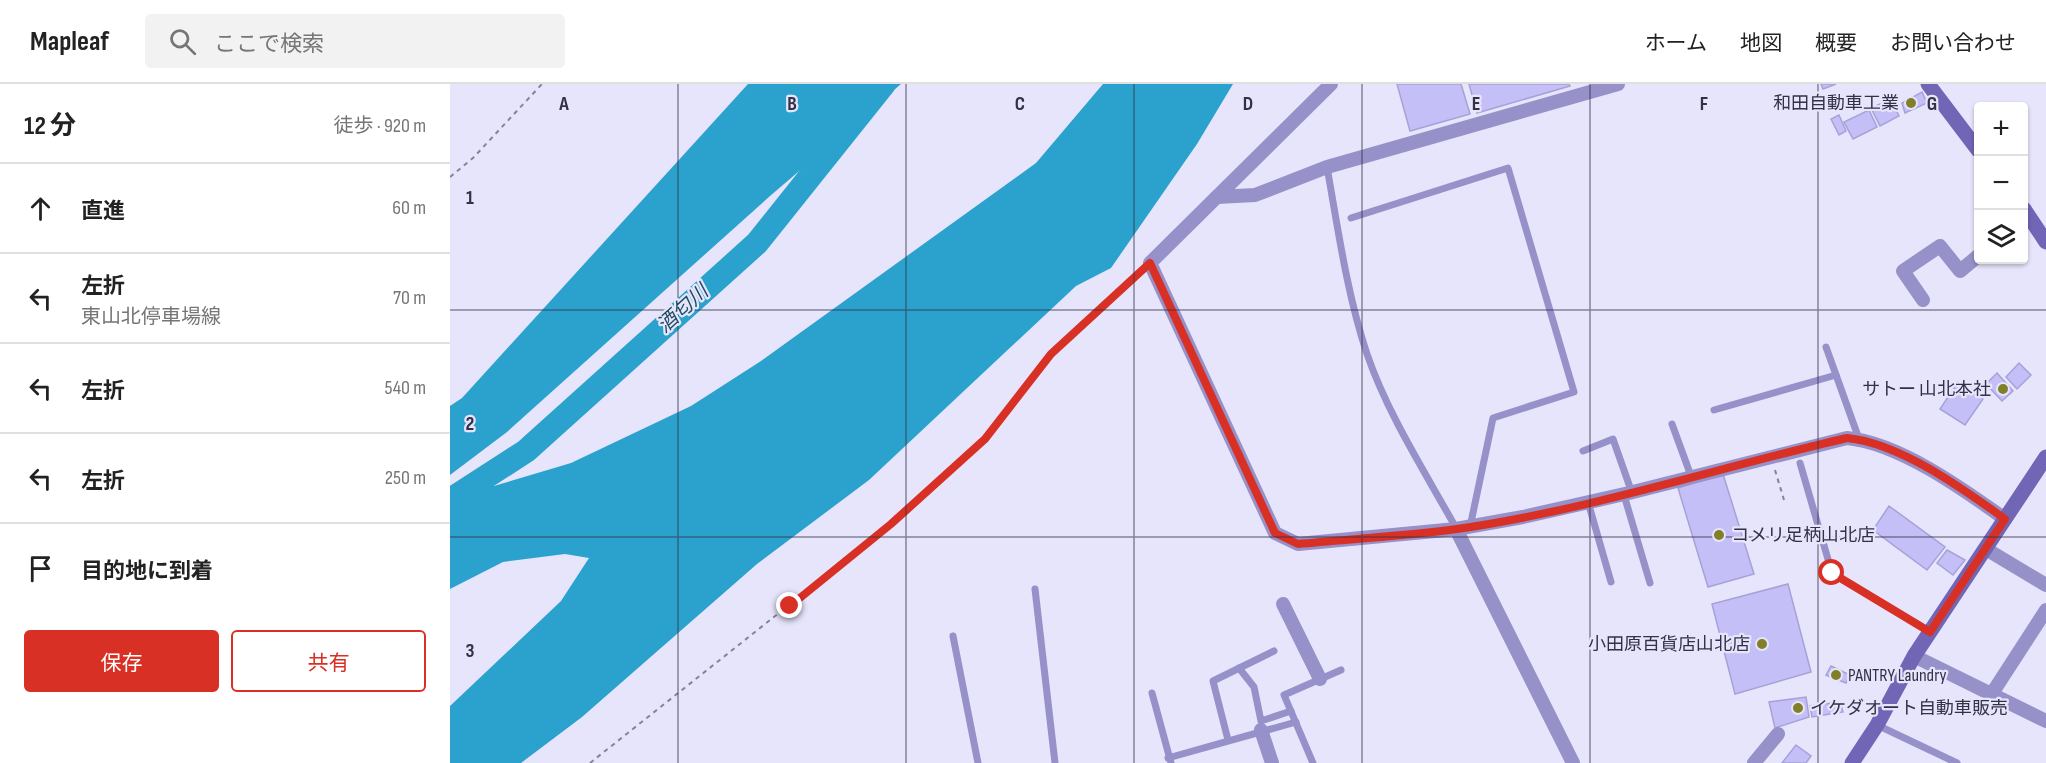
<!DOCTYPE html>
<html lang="ja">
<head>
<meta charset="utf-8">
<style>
  body { margin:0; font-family:"Sofia Sans Condensed","Noto Sans JP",sans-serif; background:#f2f2f2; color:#222 }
  .controls { position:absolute; right:18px; top:18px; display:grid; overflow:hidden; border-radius:6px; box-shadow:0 2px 4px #0004 }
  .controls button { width:54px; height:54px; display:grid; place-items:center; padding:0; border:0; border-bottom:2px solid #e0e0e0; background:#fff; color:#222; font:30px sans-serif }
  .stop { position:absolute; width:18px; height:18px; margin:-14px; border:4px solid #d93025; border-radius:50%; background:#fff }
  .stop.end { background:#d93025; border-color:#fff; box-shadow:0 2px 6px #0008 }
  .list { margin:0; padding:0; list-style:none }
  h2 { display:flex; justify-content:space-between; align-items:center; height:78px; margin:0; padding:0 24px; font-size:26px }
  h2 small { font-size:20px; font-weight:400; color:#767676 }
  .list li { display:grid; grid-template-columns:39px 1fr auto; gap:18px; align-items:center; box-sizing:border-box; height:90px; padding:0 24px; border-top:2px solid #e0e0e0 }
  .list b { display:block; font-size:22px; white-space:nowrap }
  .list p { margin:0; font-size:20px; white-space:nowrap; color:#767676 }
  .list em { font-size:20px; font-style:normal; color:#767676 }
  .actions { display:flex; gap:12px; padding:18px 24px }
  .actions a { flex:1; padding:14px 0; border:2px solid #d93025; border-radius:6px; text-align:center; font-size:21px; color:#d93025 }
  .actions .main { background:#d93025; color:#fff }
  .icon { flex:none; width:33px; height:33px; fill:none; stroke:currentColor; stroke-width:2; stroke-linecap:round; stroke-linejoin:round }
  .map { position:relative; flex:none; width:1596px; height:679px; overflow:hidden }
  header { display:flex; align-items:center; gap:36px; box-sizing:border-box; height:84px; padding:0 30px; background:#fff; border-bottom:2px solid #e0e0e0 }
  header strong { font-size:28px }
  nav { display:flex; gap:33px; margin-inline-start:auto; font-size:21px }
  .search { width:420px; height:54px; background:#f2f2f2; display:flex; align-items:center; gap:15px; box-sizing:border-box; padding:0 21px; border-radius:6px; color:#767676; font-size:22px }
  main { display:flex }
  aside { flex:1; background:#fff }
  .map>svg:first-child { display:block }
  .water { fill:#2ba2ce }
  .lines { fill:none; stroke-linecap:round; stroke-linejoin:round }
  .river { stroke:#2ba2ce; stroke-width:24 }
  .building { fill:#c4bff7; stroke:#a6a2d8; stroke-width:1.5 }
  .path { stroke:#858399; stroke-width:2; stroke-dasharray:4.5 4.5; stroke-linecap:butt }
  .lane { stroke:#9691c8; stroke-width:7 }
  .street { stroke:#9691c8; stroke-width:14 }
  .secondary { stroke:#7166b6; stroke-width:15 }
  .route { stroke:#d93025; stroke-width:8 }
  .grid { fill:none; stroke:#333147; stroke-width:1.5; stroke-opacity:0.55 }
  .poi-dot { fill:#817f27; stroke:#e6e5fb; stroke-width:2 }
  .labels { text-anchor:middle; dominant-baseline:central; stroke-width:4.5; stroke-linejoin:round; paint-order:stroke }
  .poi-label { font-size:18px; fill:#333147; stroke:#e6e5fb; text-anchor:end }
  .water-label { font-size:20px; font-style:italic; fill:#1c4b5e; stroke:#e6e5fb }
  .grid-label { font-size:20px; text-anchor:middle; font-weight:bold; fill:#333147; stroke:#e6e5fb; stroke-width:4.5; stroke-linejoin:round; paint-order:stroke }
</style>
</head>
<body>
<header>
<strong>Mapleaf</strong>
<div class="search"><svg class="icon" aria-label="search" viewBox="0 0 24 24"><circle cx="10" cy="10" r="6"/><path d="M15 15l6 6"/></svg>ここで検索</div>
<nav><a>ホーム</a><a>地図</a><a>概要</a><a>お問い合わせ</a></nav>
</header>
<main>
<aside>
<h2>12 分<small>徒歩 · 920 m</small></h2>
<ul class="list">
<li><svg class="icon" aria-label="ahead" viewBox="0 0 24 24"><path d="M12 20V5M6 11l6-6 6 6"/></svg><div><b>直進</b></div><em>60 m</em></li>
<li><svg class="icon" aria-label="left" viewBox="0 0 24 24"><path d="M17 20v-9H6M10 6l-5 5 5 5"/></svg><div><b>左折</b><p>東山北停車場線</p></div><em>70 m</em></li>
<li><svg class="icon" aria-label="left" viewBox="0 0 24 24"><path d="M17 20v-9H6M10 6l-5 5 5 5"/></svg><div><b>左折</b></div><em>540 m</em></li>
<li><svg class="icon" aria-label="left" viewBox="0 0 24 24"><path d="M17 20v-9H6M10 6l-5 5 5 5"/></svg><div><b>左折</b></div><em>250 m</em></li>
<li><svg class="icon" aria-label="arrive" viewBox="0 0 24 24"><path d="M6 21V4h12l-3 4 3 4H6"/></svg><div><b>目的地に到着</b></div></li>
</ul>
<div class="actions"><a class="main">保存</a><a>共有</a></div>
</aside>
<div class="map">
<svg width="1596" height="679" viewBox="0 0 1596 679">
  <rect width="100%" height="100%" fill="#e6e5fb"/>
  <g class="water">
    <polygon points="298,0 451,0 320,112 57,348 0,391 0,322 12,314"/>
    <polygon points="653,0 783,0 747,60 661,184 626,202 419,396 307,480 132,633 71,679 0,679 0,622 111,517 139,474 115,470 53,478 0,505 0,403 44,402 121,379 241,322 311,277 586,79"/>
  </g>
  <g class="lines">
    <polyline class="river" points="0,416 76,367 307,159 434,0"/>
  </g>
  <g class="building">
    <polygon points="947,0 1011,0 1020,30 960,47"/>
    <polygon points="1019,0 1119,0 1120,2 1027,29"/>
    <polygon points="1371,0 1386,0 1373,5"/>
    <polygon points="1472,8 1477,19 1455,29 1452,19"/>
    <polygon points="1441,15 1449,32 1430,42 1421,24"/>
    <polygon points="1419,26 1427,43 1403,55 1394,38"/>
    <polygon points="1389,31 1396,47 1389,51 1381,35"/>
    <polygon points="1569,279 1581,291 1567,305 1556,293"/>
    <polygon points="1547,289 1563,307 1552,317 1536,300"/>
    <polygon points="1508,298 1533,315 1515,341 1490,325"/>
    <polygon points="1273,390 1304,490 1258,503 1228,404"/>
    <polygon points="1439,422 1495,463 1477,486 1423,446"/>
    <polygon points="1497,466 1515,476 1503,491 1487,479"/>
    <polygon points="1338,500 1361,588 1285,610 1262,520"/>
    <polygon points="1381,582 1400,591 1396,599 1376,591"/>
    <polygon points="1356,613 1359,633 1325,644 1319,618"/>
    <polygon points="1390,618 1393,628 1362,633 1360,622"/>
    <polygon points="1346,661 1361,672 1356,679 1332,679"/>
  </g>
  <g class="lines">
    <g class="path">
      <polyline points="0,93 23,74 92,0"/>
      <polyline points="1325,386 1334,416"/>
      <polyline points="140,679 441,440 535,355 601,270 689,189"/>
    </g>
    <g class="lane">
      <path d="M877,83C888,145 897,210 917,270C938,331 975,388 1006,444"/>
      <polyline points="901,134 1058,84 1124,308 1043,334 1020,443"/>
      <polyline points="1376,263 1409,355"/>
      <polyline points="1264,326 1386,291"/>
      <polyline points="1222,340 1241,392"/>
      <polyline points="1133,367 1163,355 1182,409"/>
      <polyline points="1350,379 1382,489 1479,547"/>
      <polyline points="1174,411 1200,499"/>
      <polyline points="1138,418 1161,498"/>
      <polyline points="585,505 605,679"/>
      <polyline points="503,552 528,679"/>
      <polyline points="789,584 804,603 811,637 841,627"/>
      <polyline points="702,609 721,679"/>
      <polyline points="1427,641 1507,679"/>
      <polyline points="778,656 763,597 824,567"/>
      <polyline points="718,674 846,638"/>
      <polyline points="863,679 834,611 891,586"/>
    </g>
    <g class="street">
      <path d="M881,0L700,179L825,449L848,460L1006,445L1073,433L1179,409L1397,354C1449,359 1513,405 1555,435"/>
      <polyline points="767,113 805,111 877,83 1168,0"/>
      <polyline points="1473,216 1453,187 1490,162 1510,187 1528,172"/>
      <polyline points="1006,445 1123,679"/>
      <polyline points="1536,465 1596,501"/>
      <polyline points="833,520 870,595"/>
      <polyline points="1464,572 1596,637"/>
      <polyline points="1541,611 1596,526"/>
      <polyline points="811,646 822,679"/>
      <polyline points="1304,679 1328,650"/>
    </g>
    <g class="secondary">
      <polyline points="1478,0 1528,66"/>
      <polyline points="1574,125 1596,158"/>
      <polyline points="1402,679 1427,641 1464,572 1596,373"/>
    </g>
  </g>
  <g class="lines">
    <path class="route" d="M340,522L441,440L535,355L601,270L700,179L825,449L848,460C901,455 954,452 1007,445C1139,426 1267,384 1397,354C1450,359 1513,405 1555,435L1480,548L1382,489"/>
  </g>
  <path class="grid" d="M228,0V679M456,0V679M684,0V679M912,0V679M1140,0V679M1368,0V679M0,226H1596M0,453H1596"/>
  <g class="poi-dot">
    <circle cx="1461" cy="19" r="6"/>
    <circle cx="1553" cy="305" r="6"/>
    <circle cx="1269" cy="451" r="6"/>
    <circle cx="1312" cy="560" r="6"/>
    <circle cx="1386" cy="591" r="6"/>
    <circle cx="1348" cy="624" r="6"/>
  </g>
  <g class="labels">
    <g class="poi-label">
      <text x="1449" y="19">和田自動車工業</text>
      <text x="1541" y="305">サトー 山北本社</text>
      <text x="1281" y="451" text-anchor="start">コメリ足柄山北店</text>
      <text x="1300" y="560">小田原百貨店山北店</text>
      <text x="1398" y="591" text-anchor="start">PANTRY Laundry</text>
      <text x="1360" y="624" text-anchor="start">イケダオート自動車販売</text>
    </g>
    <g class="water-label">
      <text transform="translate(233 225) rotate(-42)">酒匂川</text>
    </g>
  </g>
  <g class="grid-label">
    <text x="114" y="26">A</text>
    <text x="342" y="26">B</text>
    <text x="570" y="26">C</text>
    <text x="798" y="26">D</text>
    <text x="1026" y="26">E</text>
    <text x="1254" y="26">F</text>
    <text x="1482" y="26">G</text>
    <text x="20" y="120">1</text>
    <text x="20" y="346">2</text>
    <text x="20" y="573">3</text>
  </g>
</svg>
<div class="controls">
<button>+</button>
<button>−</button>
<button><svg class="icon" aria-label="layers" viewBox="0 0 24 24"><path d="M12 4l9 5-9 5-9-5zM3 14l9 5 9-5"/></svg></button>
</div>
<div class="stop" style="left:1382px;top:489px"></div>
<div class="stop end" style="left:340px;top:522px"></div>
</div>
</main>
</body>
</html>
